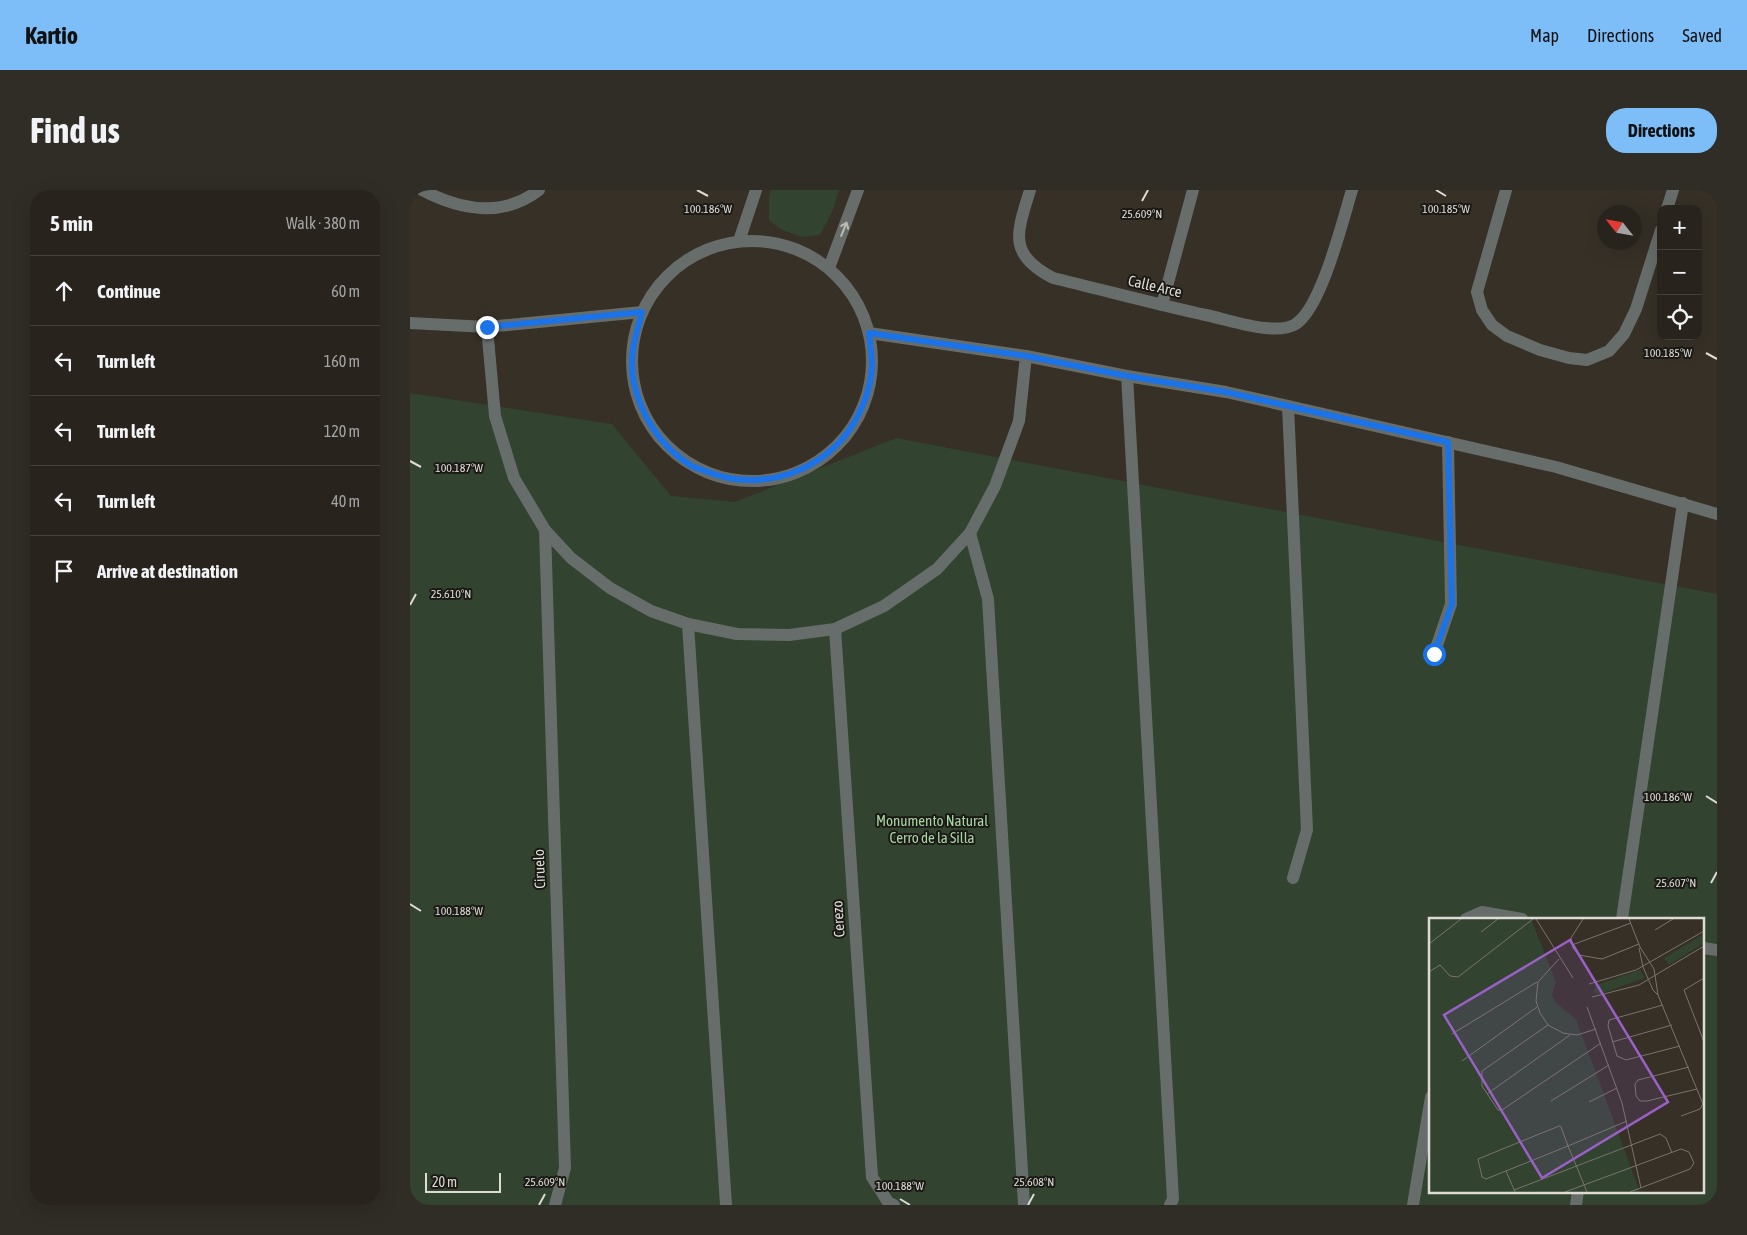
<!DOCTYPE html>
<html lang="en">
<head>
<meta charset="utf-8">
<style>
  body { margin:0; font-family:"Asap Condensed",sans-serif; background:#302c26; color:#f1f3f6 }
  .controls { position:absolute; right:15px; top:15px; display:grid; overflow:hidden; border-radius:10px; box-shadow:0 5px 20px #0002 }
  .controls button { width:45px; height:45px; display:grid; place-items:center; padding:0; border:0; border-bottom:1px solid #44413b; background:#28241d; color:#f1f3f6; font:25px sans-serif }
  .compass { position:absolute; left:1187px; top:15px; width:45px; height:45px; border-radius:50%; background:#28241d; box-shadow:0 5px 20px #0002; rotate:301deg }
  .scale { position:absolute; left:15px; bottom:12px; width:76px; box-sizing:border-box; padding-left:5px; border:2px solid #dedbd5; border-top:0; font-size:14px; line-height:18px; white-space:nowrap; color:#dedbd5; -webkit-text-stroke:4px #1b1915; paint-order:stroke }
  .stop { position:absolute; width:15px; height:15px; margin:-11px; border:4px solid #1a73e8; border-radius:50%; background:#fff }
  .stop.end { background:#1a73e8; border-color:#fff; box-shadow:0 1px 5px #0008 }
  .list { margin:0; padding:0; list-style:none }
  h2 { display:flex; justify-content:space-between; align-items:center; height:65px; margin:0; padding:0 20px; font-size:21px }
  h2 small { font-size:16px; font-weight:400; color:#a5a4a4 }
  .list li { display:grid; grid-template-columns:32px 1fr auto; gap:15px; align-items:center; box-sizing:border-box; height:70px; padding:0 20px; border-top:1px solid #44413b }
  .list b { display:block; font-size:19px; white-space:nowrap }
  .list em { font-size:16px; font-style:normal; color:#a5a4a4 }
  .icon { flex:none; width:28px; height:28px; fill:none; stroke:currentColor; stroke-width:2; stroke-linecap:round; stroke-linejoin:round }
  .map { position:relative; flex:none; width:1307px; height:1015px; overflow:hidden; border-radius:20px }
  header { display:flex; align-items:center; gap:30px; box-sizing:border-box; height:70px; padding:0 25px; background:#7dbef9; color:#111 }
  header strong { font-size:24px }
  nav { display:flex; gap:28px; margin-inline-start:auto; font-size:18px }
  .intro { display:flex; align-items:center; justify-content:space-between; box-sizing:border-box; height:120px; padding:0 30px }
  h1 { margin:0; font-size:35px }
  .button { padding:12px 22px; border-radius:20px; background:#7dbef9; color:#111; font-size:18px; font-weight:700 }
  main { display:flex; gap:30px; padding:0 30px }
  aside { flex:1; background:#28241d; border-radius:20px; box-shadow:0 5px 20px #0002 }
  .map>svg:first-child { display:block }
  .green { fill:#324330; fill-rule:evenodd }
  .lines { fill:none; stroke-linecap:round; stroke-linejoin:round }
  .minor { stroke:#676d6a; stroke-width:12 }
  .oneway { stroke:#babab5 }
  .route { stroke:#1a73e8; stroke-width:6 }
  .ticks { fill:none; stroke:#dedbd5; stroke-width:2 }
  .labels { text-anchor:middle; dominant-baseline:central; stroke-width:4; stroke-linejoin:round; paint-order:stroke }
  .street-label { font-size:15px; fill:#dedbd5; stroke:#1b1915 }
  .park-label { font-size:15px; fill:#a7d4a3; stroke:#1b1915 }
  .inset-road { fill:none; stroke:#79746d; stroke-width:1 }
  .view { fill:#9960c6; fill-opacity:0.15; stroke:#9960c6; stroke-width:2.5 }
  .inset-edge { fill:none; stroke:#dedbd5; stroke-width:2.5 }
  .ticks-label { font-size:12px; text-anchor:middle; fill:#dedbd5; stroke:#1b1915; stroke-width:4; stroke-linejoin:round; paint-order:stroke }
</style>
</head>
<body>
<header>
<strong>Kartio</strong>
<nav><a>Map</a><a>Directions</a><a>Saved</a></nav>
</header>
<div class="intro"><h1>Find us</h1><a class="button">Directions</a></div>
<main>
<aside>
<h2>5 min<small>Walk · 380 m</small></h2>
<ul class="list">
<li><svg class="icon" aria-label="ahead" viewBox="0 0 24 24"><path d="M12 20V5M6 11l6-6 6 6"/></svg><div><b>Continue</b></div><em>60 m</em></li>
<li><svg class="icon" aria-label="left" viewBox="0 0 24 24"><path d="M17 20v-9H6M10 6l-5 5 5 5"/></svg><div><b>Turn left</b></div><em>160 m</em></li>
<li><svg class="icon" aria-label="left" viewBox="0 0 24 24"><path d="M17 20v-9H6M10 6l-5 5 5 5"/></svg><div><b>Turn left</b></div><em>120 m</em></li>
<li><svg class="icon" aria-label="left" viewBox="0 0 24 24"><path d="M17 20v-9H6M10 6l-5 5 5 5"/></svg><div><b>Turn left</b></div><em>40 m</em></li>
<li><svg class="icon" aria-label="arrive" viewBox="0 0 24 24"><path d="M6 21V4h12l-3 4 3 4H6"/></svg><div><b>Arrive at destination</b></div></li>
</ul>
</aside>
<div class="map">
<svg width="1307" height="1015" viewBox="0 0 1307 1015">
  <rect width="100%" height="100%" fill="#363027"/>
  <g class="green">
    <polygon points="361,0 429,0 423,20 410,45 391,47 370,39 359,30 359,7"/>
    <path d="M0,203L202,234L261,306L325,312L486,248L1307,404V1015H0ZM1021,729H1293V1001H1021Z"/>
  </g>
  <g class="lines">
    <g class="minor">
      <path d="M12,0C50,20 93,28 129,0"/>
      <path d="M620,0C607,43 597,64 643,88C693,100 742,113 791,124C812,128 834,136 855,138C864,139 876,139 884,135C911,121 933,29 942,0"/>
      <polyline points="1096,0 1067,102 1072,120 1082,135 1097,146 1130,160 1159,168 1177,170 1199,161 1214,144 1226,119 1251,40"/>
      <polyline points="1257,19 1263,0"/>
      <polyline points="329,51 346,0"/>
      <circle cx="342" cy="171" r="120"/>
      <polyline points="419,78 448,0"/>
      <polyline points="752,115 783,0"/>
      <polyline points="0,133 77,137 232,122"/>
      <polyline points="77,137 85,226 104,288 135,340 161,368 200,398 241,421 278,434 327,444 379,445 425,439 474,416 527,379 560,343 585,296 609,231 616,166"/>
      <polyline points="459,143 616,166 717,186 816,202 1146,277 1307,324"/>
      <polyline points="717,186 763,1009 760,1015"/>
      <polyline points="878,216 897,640 883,688"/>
      <polyline points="135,340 155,978 145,1015"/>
      <polyline points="560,343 578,409 614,1015"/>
      <polyline points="278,434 316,1015"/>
      <polyline points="425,439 462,987 478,1012 484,1015"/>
      <polyline points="1024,464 1041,414 1038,252"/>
      <polyline points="1056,729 1072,722 1112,729"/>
      <polyline points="1212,729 1273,313"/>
      <polyline points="1293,758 1307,760"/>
      <polyline points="1003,1015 1021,907"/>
      <polyline points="1166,1015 1168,1001"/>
    </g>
  </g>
  <defs><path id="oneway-shaft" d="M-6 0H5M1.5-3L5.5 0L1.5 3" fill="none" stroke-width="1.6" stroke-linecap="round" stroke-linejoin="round" transform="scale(1.25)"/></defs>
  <use class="oneway" href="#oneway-shaft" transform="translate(434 39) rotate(-68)"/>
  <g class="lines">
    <path class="route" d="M77,137L232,122C226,144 218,169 224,193C231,226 251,257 280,275C285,278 292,280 298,282C351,303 416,282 445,231C454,215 461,196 462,177C462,166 460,154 459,143L616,166L717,186L816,202L1038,252L1042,414L1024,464"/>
  </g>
  <path class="ticks" d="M287,0L298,6M1026,0L1036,6M732,11L738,0M1296,163L1307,169M0,271L11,277M0,415L6,404M1296,606L1307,613M1301,693L1307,682M0,714L11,721M490,1009L500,1015M129,1015L135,1004M618,1015L624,1004"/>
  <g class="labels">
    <g class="street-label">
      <text transform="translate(745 96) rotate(13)">Calle Arce</text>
      <text transform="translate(129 679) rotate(-92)">Ciruelo</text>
      <text transform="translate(428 729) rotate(-94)">Cerezo</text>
    </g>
    <g class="park-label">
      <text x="522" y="630">Monumento Natural<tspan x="522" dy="17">Cerro de la Silla</tspan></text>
    </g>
  </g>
  <g transform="translate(1019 728)">
    <rect width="275" height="275" fill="#363027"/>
    <path d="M0,1H102L127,64L123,77L127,85L147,101L211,274H0ZM275,16V25L240,47L235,40ZM211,52L216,60L171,76L165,74L167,67Z" fill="#324330"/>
    <path class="inset-road" d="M107,1L144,60M154,1L142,20L144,30L150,37L173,41L210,26M200,1L211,29L225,51L229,77L274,186L271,191L252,198M226,12L244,1M52,14L69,1M0,26L32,1M143,27L202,5M210,30L214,49L224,72L229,77M130,41L109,64L107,83L111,95L119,107L134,115L148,117L167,111M0,54L11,47L21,58L29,59L104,1M275,60L255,72L275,124M160,66L207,52L275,13M163,79L210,67L275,28M234,87L180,102L179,108L188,138L197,142L251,128M158,89L193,185L212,270M119,107L53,153V168L69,192H73L172,125M23,116L108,64M183,124L243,107M33,143L108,89M260,149L209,162L206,166L207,178L211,183H218L268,171M58,176L141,117M122,183L180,147M160,184L188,170M77,253L86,274M85,272L231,216L237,220L243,235M136,274L252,231L260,234L265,245L261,251L201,274M158,274L147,247L139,228L132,209L130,208L49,241L53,259L57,261L139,228L198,203"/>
    <path class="view" d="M141,22L239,184L113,260L15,97Z"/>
    <rect width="275" height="275" class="inset-edge"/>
  </g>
  <g class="ticks-label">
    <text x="1036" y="23">100.185°W</text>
    <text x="298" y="23">100.186°W</text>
    <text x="732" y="28">25.609°N</text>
    <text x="1258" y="167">100.185°W</text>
    <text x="49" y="282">100.187°W</text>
    <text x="41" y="408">25.610°N</text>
    <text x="1258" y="611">100.186°W</text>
    <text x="1266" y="697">25.607°N</text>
    <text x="49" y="725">100.188°W</text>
    <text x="135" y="996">25.609°N</text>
    <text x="624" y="996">25.608°N</text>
    <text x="490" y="1000">100.188°W</text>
  </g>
</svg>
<div class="controls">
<button>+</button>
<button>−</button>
<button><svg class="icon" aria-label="locate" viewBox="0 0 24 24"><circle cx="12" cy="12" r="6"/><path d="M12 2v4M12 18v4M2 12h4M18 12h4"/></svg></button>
</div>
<svg class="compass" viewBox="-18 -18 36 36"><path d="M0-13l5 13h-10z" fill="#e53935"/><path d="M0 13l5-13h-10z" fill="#a5a4a4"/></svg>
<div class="scale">20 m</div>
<div class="stop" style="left:1024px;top:464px"></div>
<div class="stop end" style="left:77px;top:137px"></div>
</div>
</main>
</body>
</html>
